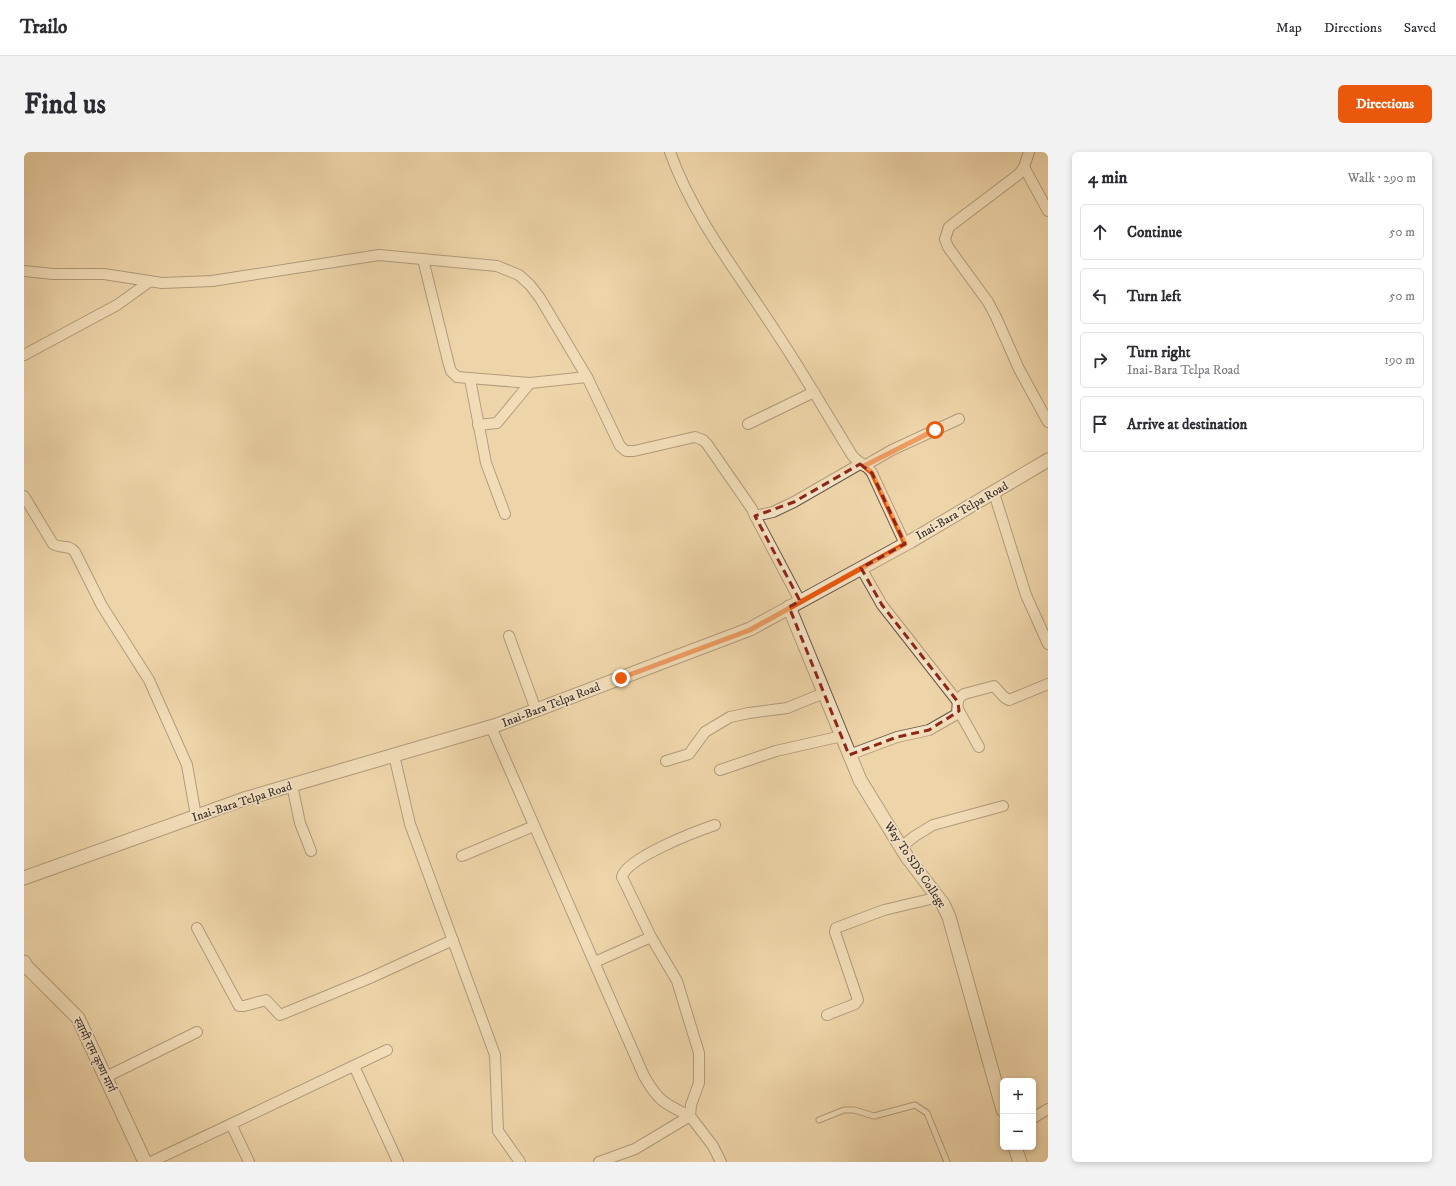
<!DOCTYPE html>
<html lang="en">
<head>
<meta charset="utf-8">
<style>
  body { margin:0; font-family:"IM FELL DW Pica","Noto Serif Devanagari",serif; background:#f2f2f3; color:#2b2b33 }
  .controls { position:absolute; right:12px; bottom:12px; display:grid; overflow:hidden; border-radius:6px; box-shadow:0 2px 6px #0003 }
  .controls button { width:36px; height:36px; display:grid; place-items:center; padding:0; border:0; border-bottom:1px solid #e1e1e2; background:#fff; color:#2b2b33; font:20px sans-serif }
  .stop { position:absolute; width:12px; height:12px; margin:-9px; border:3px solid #ea580c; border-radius:50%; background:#fff }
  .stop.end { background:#ea580c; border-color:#fff; box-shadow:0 1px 4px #0008 }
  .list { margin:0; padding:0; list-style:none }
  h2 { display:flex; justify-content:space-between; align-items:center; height:52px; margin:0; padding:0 16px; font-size:17px }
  h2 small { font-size:13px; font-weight:400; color:#7c7c81 }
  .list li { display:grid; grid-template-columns:26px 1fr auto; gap:12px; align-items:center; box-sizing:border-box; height:56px; margin:0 8px 8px; padding:0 8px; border:1px solid #e1e1e2; border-radius:6px }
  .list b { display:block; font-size:15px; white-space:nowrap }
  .list p { margin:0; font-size:13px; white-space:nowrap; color:#7c7c81 }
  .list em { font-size:13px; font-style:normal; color:#7c7c81 }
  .icon { flex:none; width:22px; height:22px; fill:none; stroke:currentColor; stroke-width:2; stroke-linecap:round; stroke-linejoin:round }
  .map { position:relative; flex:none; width:1024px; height:1010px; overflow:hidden; border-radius:6px }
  header { display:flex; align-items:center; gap:24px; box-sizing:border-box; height:56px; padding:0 20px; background:#fff; border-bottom:1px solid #e1e1e2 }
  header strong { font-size:19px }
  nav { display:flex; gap:22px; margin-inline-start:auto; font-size:14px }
  .intro { display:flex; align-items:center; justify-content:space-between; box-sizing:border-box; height:96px; padding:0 24px }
  h1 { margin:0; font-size:28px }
  .button { padding:10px 18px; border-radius:6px; background:#ea580c; color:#fff; font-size:14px; font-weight:700 }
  main { display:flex; gap:24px; padding:0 24px }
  aside { flex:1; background:#fff; border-radius:6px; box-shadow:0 2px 6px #0003 }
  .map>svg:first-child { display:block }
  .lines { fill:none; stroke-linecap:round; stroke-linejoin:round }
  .service-casing { stroke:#675647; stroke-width:7 }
  .minor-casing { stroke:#675647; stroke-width:12 }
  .tertiary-casing { stroke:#675647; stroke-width:15 }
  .service { stroke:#f4e4c7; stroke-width:5 }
  .minor { stroke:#f4e4c7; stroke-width:10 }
  .tertiary { stroke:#f4e4c7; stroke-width:13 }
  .route { stroke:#ea580c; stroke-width:5 }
  .marked { fill:none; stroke:#8f2418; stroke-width:3; stroke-dasharray:8 5; stroke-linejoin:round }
  .labels { text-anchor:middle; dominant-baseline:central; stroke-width:3.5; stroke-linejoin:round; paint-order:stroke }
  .street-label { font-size:12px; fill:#3a2c26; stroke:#f4e4c7 }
</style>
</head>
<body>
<header>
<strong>Trailo</strong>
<nav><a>Map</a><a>Directions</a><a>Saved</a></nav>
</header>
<div class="intro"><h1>Find us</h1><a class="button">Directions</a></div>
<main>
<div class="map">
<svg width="1024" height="1010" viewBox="0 0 1024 1010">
  <rect width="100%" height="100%" fill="#eed5a9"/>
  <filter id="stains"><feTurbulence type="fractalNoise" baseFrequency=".005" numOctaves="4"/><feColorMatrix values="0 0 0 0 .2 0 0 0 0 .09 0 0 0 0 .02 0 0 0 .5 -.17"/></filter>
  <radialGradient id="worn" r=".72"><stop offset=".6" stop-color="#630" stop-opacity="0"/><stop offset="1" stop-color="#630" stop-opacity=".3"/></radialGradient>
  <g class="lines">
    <g class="service-casing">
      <polyline id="service" points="795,968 820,958 830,958 850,964 891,953 903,961 923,1010"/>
    </g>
    <g class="minor-casing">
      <g id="minor">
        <path d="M646,0C668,62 710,116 746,171C775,214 801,259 828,303C834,311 843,313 848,321L881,392"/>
        <polyline points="1005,0 1000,15 995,22 925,75 921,87 924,95 964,150 972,165 995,217 1024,270"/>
        <polyline points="1000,15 1024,59"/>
        <polyline points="399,107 425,213 427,219 433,225 506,231 563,225"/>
        <polyline points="0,119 29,122 80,122 138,131 188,129 355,103 473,114 495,123 506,133 516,146 563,225 596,294 602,299 610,299 671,285 679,288 683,292 728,357 731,364 749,360 770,350 836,312"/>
        <polyline points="0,203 93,153 125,130"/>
        <polyline points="446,227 462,311 481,362"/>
        <polyline points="724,272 790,240"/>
        <polyline points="454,273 473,271 506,231"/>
        <polyline points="840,314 868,298 935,267"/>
        <polyline points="970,341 1002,443 1024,492"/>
        <path d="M0,344L29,392C37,397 45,392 51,400L78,454L125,528L163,613L172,664"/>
        <polyline points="731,364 776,449"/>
        <polyline points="837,416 858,453 934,550"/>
        <polyline points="485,484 512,558"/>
        <polyline points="935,559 955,595"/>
        <path d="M467,575L620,924C634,949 641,952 666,964"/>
        <polyline points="370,603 386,672 471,903 474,979 496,1010"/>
        <polyline points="825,603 873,585 905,578 933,562 934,547 940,542 970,534 980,545 985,548 1024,532"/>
        <polyline points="642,609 665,602 681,580 706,565 725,561 763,556 800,541"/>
        <polyline points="696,618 752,599 818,584"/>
        <polyline points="268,633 276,671 287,699"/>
        <path d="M691,673C673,679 602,706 598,725L627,785L653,829L675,901V931L667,953L666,964L689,994L697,1010"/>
        <polyline points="877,695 891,684 909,673 979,654"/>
        <polyline points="438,704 510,674"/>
        <polyline points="173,776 215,854 220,854 242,848 256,863 346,826 429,788"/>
        <polyline points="571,810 627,785"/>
        <polyline points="803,863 831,852 834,848 811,780 812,776 860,758 915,745"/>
        <polyline points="330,914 374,1010"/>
        <polyline points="82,925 173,880"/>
        <polyline points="1009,966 1024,957"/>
        <polyline points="207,972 225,1010"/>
        <polyline points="127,1010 363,898"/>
        <polyline points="575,1010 611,997 666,964"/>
      </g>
    </g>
    <g class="tertiary-casing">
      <g id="tertiary">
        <polyline points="765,455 836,628 883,705 919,752 925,765 979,958"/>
        <polyline points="0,726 220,647 473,573 726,477 887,389 1024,308"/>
        <polyline points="0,810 2,814 54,866 121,1010"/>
        <polyline points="991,995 996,1010"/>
      </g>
    </g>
    <use href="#service" class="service"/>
    <use href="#minor" class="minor"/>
    <use href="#tertiary" class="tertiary"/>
  </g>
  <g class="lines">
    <polyline class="route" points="597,526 726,478 881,392 848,321 840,314 911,278"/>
  </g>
  <path d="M0 0H1024V1010H0ZM836,312L848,321L881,392L837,416L858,453L934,550L935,559L905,578L873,585L825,603L765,455L776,449L731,364L770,350Z" fill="#eed5a9" fill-opacity=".55" fill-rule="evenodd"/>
  <path class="marked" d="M836,312L848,321L881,392L837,416L858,453L934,550L935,559L905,578L873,585L825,603L765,455L776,449L731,364L770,350Z"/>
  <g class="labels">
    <g class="street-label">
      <text transform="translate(938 359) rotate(-30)">Inai-Bara Telpa Road</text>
      <text transform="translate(527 553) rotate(-21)">Inai-Bara Telpa Road</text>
      <text transform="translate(218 650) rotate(-18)">Inai-Bara Telpa Road</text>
      <text transform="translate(891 713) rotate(56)">Way To SDS College</text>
      <text transform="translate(70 903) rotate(64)">स्वामी राम कृष्ण मार्ग</text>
    </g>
  </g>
  <rect width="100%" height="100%" filter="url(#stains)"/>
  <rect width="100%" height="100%" fill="url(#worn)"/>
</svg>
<div class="controls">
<button>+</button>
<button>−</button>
</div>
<div class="stop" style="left:911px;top:278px"></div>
<div class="stop end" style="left:597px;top:526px"></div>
</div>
<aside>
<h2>4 min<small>Walk · 290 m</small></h2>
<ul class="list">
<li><svg class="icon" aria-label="ahead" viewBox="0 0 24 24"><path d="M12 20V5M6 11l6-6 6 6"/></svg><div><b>Continue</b></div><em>50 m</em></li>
<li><svg class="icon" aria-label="left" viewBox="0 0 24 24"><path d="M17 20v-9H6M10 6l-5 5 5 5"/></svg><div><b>Turn left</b></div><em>50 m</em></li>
<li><svg class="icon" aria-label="right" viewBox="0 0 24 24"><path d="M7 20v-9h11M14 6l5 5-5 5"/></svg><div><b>Turn right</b><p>Inai-Bara Telpa Road</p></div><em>190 m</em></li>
<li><svg class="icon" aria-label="arrive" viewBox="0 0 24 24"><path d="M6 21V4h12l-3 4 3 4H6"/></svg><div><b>Arrive at destination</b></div></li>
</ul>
</aside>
</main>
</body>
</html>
